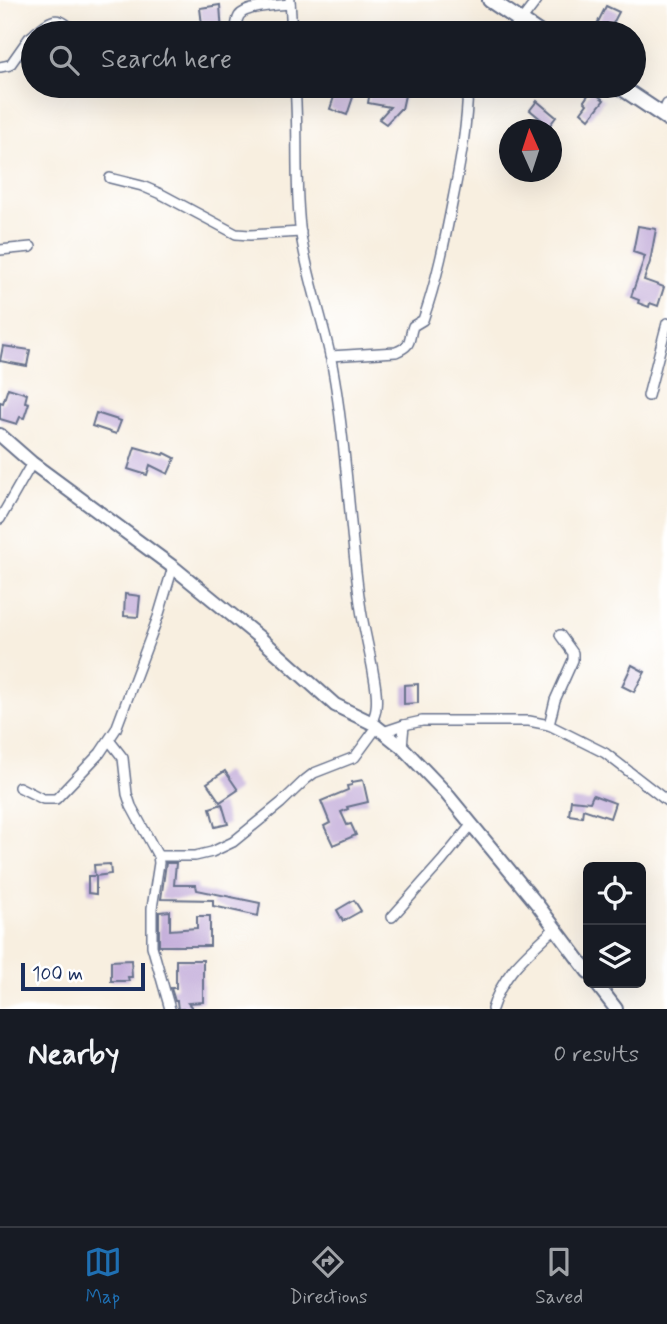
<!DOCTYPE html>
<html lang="en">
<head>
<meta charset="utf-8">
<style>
  body { margin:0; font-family:Mynerve,sans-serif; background:#20242c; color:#f1f3f6 }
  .controls { position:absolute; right:21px; bottom:21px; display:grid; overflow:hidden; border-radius:10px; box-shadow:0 7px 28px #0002 }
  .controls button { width:63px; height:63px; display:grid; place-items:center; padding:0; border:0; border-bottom:2px solid #363941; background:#171b24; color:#f1f3f6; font:35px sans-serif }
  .compass { position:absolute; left:499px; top:119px; width:63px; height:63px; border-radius:50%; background:#171b24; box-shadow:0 7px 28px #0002; rotate:357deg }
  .scale { position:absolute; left:21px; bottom:18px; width:124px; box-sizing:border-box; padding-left:7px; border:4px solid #1b2f5e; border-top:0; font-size:19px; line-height:24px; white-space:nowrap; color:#1b2f5e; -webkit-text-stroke:5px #fff; paint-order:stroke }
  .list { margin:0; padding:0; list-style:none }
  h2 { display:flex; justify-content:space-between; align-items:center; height:91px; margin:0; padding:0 28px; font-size:30px }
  h2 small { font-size:23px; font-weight:400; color:#9ea1a6 }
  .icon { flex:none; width:38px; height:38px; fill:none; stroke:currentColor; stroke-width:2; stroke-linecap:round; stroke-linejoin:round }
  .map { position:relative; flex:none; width:667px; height:1009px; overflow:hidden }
  .search { position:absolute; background:#171b24; box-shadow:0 7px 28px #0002; left:21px; right:21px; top:21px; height:77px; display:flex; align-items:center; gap:18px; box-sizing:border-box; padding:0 24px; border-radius:38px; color:#9ea1a6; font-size:26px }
  .sheet { height:217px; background:#171b24 }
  nav { display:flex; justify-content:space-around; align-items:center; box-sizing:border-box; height:98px; border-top:2px solid #363941; background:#171b24; font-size:19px; color:#9ea1a6 }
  nav a { display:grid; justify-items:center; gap:4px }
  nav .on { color:#1f6fb2 }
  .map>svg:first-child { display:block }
  .building { fill:#c6b1db }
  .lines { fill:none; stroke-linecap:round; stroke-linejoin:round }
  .street-casing { stroke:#68728c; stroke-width:12 }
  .secondary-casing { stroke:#68728c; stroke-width:16 }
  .primary-casing { stroke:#68728c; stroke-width:18 }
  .street { stroke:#fff; stroke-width:9 }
  .secondary { stroke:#fff; stroke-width:12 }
  .primary { stroke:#fff; stroke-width:14 }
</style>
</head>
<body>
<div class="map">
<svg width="667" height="1009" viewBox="0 0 667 1009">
  <rect width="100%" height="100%" fill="#fff"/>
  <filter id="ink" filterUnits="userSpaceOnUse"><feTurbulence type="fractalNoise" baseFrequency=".0143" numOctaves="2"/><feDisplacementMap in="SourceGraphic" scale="14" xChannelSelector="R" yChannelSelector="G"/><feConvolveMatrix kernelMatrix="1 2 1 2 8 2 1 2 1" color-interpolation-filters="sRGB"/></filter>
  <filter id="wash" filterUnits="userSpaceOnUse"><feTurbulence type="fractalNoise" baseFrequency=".00686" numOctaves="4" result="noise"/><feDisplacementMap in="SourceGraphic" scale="28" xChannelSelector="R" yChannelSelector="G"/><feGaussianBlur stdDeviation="1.57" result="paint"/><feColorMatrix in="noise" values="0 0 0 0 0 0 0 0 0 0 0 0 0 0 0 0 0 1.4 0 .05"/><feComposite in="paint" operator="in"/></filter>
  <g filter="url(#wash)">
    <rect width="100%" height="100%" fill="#f8efe0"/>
    <g id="blocks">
      <g class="building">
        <polygon points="220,5 222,33 203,33 200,8"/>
        <polygon points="606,6 619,12 608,33 605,33 595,28"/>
        <polygon points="371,86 407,86 402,109 400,109 386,124 379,119 390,107 368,103"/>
        <polygon points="337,88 354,94 347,115 330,109"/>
        <polygon points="591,91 604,100 589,119 581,112 587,104 584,101"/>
        <polygon points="537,101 556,117 549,126 530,110"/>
        <polygon points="638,226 656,229 650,262 644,280 664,287 658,306 650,303 649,307 638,303 639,300 631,297 645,256 633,252"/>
        <polygon points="3,346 30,350 27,366 0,361"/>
        <polygon points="8,388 27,394 25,402 29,403 24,418 20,417 17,424 0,419 0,402 3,403"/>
        <polygon points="96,413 121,421 116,434 92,426"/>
        <polygon points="135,447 163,455 165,453 175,458 168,474 150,465 147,475 128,469"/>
        <polygon points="125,594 140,596 138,617 124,616"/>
        <polygon points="632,665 645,672 634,692 622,686"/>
        <polygon points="418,684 418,703 404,704 404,685"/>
        <polygon points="225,771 238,790 220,802 207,783"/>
        <polygon points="363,780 368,802 347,807 348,809 341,812 347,825 351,824 356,835 333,845 324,826 330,823 321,801 348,790 347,786 352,785 352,782"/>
        <polygon points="593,795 615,803 610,818 583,809 582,817 569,815 571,800 590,802"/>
        <polygon points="222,804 228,824 215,827 210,808"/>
        <polygon points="166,863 176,863 174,885 196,885 197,890 260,903 258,916 213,906 213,900 161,899"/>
        <polygon points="110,864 111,874 96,876 96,894 88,893 88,876 95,876 94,865"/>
        <polygon points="354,900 361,911 343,921 337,910"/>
        <polygon points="170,911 170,930 197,928 197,916 210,916 210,946 159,946 159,912"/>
        <polygon points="131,960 132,977 128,977 129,981 111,981 111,961"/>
        <polygon points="176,960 203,960 203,1002 188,1003 193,1009 178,1009 177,1001 175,1001 171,988 176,988"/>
      </g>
    </g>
  </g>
  <g filter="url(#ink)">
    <use href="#blocks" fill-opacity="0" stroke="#68728c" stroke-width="2"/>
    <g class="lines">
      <g class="street-casing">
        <g id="street">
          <polyline points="290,0 292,33"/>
          <path d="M35,33C54,17 58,15 76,33"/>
          <path d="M236,33C236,28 236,21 239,16C245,6 279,5 290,4"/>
          <polyline points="509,33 521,21 537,0"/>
          <polyline points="0,67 10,65 29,38 33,35"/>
          <path d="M295,86C299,135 294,185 301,235C308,281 325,324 333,370C347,447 349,526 360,603C363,626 369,648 373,671C375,683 378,695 376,708C376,713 373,718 372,723"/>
          <polyline points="662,115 667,104"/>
          <polyline points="110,178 142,186 163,195 236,234 250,235 301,232"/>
          <polyline points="0,250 31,247"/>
          <path d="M330,356L396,352C413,345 408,340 413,326L423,320C437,280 445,240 453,199C461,159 467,126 468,86"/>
          <polyline points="648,396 667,323"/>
          <polyline points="0,519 32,463"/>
          <polyline points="549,725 555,700 573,660 573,653 560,635"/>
          <polyline points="383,732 404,725 422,721 529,721 549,725 605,753 667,801"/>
          <polyline points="109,740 123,758 127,794 131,806 158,856 159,863 152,908 152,946 170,1009"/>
          <polyline points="402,747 404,725"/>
          <polyline points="19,787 43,799 56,799 100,753 116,729 158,617 173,567"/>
          <polyline points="158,856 195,856 212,852 233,842 281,803 305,780 314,773 355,757 377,727"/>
          <polyline points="392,917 442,861 472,824"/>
          <path d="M492,1009C504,971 527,955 555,928"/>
        </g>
      </g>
      <g class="secondary-casing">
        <g id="secondary">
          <polyline points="0,435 32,463 173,567 260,638 335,705 372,723 402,747 445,792 537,904 588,972"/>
          <polyline points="596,983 616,1009"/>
        </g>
      </g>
      <g class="primary-casing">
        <g id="primary">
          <polyline points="490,0 539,33"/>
          <polyline points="619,86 667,118"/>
        </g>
      </g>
      <use href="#street" class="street"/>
      <use href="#secondary" class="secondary"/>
      <use href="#primary" class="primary"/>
    </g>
  </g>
</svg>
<div class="controls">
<button><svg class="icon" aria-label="locate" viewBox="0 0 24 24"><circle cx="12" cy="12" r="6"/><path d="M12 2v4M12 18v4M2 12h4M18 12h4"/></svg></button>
<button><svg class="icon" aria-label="layers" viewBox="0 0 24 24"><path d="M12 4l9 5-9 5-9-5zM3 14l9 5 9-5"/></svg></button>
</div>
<svg class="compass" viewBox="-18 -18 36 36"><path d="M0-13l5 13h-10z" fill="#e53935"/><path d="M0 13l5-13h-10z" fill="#9ea1a6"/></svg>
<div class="scale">100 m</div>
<div class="search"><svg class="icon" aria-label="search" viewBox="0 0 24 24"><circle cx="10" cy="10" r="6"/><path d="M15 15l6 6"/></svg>Search here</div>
</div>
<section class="sheet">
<h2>Nearby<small>0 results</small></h2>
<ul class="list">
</ul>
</section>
<nav>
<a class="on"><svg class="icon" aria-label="map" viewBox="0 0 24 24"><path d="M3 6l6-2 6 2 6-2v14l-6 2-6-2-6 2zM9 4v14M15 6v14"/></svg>Map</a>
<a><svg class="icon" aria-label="directions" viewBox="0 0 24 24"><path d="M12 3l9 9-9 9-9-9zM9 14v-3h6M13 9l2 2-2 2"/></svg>Directions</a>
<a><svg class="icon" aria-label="saved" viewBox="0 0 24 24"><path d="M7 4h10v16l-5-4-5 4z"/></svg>Saved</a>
</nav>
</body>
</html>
